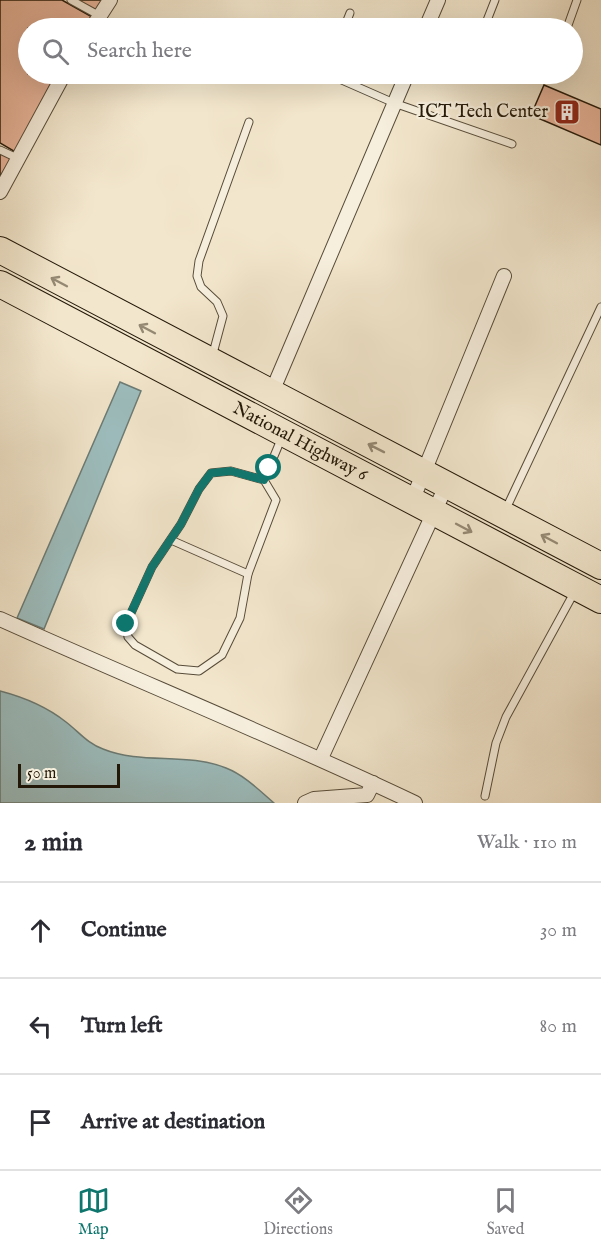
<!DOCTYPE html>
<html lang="en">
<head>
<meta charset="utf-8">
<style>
  body { margin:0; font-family:"IM FELL English",serif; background:#f7f7f7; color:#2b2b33 }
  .scale { position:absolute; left:18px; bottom:15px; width:102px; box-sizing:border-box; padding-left:6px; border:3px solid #231808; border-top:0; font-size:16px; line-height:21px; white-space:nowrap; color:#231808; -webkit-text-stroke:4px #f7efde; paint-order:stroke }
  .stop { position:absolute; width:18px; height:18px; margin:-14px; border:4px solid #0f766e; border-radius:50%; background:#fff }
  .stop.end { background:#0f766e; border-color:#fff; box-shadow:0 2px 6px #0008 }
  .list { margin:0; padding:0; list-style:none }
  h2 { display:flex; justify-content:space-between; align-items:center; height:78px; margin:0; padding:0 24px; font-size:26px }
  h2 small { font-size:20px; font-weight:400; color:#7c7c81 }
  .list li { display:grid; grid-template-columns:39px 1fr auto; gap:18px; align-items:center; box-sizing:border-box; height:96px; padding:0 24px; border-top:2px solid #e1e1e2 }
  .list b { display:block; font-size:22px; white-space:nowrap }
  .list em { font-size:20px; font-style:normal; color:#7c7c81 }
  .icon { flex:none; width:33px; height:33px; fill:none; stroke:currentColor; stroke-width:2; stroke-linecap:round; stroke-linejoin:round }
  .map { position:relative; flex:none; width:601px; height:803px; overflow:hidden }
  .search { position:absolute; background:#fff; box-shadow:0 6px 24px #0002; left:18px; right:18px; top:18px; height:66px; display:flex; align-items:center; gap:15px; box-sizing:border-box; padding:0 21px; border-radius:33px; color:#7c7c81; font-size:22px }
  .sheet { height:366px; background:#fff }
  nav { display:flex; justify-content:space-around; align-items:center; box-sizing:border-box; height:84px; border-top:2px solid #e1e1e2; background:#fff; font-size:16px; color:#7c7c81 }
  nav a { display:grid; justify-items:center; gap:3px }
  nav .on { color:#0f766e }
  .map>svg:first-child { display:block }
  .water { fill:#9dbebf; stroke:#6c7c76; stroke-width:1.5 }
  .building { fill:#eab69c; stroke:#231808; stroke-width:1.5 }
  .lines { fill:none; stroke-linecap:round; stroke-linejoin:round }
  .lane-casing { stroke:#574c39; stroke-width:9 }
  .street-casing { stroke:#574c39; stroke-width:16 }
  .highway-casing { stroke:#231808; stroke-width:28 }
  .lane { stroke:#f7efde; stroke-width:7 }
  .street { stroke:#f7efde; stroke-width:14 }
  .highway { stroke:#f2e6cc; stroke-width:26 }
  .oneway { stroke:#958974 }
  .route { stroke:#0f766e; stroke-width:8 }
  .labels { text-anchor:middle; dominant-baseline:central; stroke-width:4.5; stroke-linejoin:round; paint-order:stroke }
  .poi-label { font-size:18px; fill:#231808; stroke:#f7efde; text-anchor:end }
  .street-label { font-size:18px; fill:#231808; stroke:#f7efde }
</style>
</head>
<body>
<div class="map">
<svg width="601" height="803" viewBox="0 0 601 803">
  <rect width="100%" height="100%" fill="#f2e6cc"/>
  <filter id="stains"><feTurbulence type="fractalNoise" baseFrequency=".00333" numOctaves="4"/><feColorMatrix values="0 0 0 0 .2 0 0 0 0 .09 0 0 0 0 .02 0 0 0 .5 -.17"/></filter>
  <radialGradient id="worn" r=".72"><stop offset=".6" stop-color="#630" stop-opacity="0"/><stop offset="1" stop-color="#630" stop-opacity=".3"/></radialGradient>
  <g class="water">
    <polygon points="120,382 141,391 44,629 17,618"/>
    <path d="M0,691C23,697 47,707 66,722C79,732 88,744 103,749C142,765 187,752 226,768C244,775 259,790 274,803H0Z"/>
  </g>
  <g class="building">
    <polygon points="0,0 62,0 94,18 88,28 28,28 28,74 63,74 17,153 0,143"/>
    <polygon points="72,0 103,0 95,14"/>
    <polygon points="544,85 601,109 601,145 531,115"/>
    <polygon points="0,152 11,159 0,177"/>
  </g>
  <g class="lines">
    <g class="lane-casing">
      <g id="lane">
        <polyline points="71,0 100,16"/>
        <polyline points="344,28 350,13"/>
        <polyline points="484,28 495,0"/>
        <polyline points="567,28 577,0"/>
        <polyline points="328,74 394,103 512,144"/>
        <polyline points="0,150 17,158"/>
        <polyline points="212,357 223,316 217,302 201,287 197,276 199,261 249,122"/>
        <polyline points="264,480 231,471 211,473 199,489 181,524 152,567 126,624 128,637 135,645 177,669 199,671 222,655 240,618 248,574 276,500 264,480 282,437"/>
        <polyline points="505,511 601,307"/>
        <polyline points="171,540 248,574"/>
        <polyline points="485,796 496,743 506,717 575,591"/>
      </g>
    </g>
    <g class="street-casing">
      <g id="street">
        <polyline points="92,28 110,0"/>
        <polyline points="426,28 438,0"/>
        <polyline points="0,192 64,74"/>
        <polyline points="271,394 407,74"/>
        <polyline points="412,501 504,276"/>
        <path d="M0,619C138,681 278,738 415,803"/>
        <polyline points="321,758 447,484"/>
        <polyline points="305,803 314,799 367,795 373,783"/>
      </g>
    </g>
    <g class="highway-casing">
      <g id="highway">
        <polyline points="0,250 601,566"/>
        <path id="s1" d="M0,284L601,600"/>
      </g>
    </g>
    <use href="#lane" class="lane"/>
    <use href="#street" class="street"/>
    <use href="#highway" class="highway"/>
  </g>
  <defs><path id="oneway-shaft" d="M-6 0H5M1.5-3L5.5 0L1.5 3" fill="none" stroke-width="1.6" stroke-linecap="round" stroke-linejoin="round" transform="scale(1.5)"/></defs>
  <g class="oneway">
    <use href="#oneway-shaft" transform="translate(59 282) rotate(-152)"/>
    <use href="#oneway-shaft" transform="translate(147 329) rotate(-152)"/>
    <use href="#oneway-shaft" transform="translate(376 448) rotate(-153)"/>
    <use href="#oneway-shaft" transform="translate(464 528) rotate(28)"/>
    <use href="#oneway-shaft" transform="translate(549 539) rotate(-152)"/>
  </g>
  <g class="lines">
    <polyline class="route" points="126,624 152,567 181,524 199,489 211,473 231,471 264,480 269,468"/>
  </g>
  <defs>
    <g id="building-square" transform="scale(1.35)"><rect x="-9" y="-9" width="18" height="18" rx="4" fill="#8f2418" stroke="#f7efde"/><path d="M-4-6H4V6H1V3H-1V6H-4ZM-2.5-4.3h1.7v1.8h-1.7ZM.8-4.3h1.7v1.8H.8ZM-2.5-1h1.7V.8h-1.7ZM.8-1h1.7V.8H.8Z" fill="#fff"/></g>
  </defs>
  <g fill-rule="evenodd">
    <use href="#building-square" x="567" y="112"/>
  </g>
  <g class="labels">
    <g class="poi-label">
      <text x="548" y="112">ICT Tech Center</text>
    </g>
    <g class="street-label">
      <text stroke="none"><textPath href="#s1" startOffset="339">National Highway 6</textPath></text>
    </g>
  </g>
  <rect width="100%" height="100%" filter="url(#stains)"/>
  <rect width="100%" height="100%" fill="url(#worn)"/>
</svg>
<div class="scale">50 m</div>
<div class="stop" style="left:269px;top:468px"></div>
<div class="stop end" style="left:126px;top:624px"></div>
<div class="search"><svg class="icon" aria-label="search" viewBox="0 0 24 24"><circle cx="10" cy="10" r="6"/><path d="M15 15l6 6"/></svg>Search here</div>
</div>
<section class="sheet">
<h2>2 min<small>Walk · 110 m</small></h2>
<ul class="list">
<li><svg class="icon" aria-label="ahead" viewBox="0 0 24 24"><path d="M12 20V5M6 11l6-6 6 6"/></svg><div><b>Continue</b></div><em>30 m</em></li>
<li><svg class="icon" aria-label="left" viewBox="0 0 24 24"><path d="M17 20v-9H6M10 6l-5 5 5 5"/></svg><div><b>Turn left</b></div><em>80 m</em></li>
<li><svg class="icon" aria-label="arrive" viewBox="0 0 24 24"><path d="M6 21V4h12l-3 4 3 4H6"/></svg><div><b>Arrive at destination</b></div></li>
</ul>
</section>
<nav>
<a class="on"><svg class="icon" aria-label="map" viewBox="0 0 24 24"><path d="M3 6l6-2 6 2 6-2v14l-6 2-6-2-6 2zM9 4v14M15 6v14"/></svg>Map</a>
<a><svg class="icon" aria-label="directions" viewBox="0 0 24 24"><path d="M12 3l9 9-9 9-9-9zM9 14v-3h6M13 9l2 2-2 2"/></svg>Directions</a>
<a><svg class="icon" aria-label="saved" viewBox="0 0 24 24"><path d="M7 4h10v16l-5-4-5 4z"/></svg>Saved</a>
</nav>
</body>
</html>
